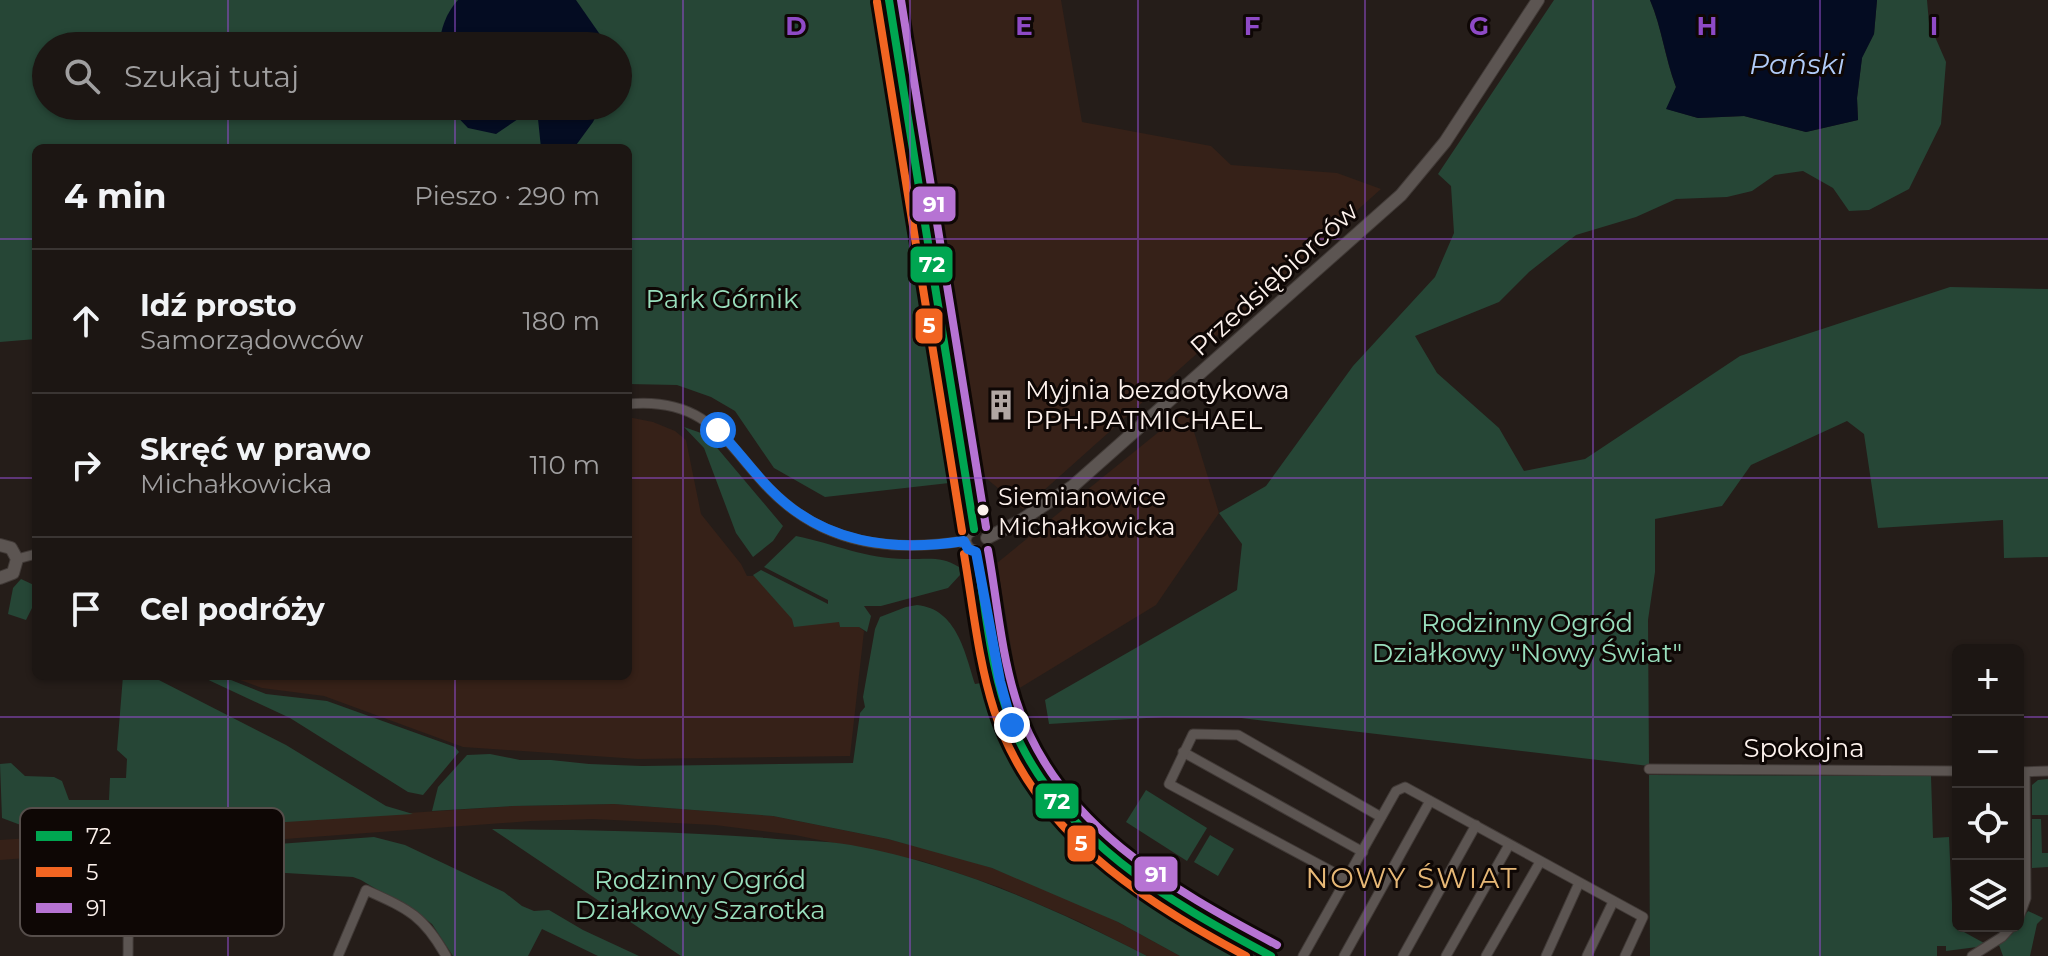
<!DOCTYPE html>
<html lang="pl">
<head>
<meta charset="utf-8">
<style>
  body { margin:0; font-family:Montserrat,sans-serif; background:#251f1c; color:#f1f3f6 }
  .controls { position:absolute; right:24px; bottom:24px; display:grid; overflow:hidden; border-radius:12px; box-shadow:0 2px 6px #0004 }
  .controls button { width:72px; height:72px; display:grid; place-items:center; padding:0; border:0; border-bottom:2px solid #3a3533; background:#1c1613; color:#f1f3f6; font:40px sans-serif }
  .stop { position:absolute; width:24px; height:24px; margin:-18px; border:6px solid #1a73e8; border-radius:50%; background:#fff }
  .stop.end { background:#1a73e8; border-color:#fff; box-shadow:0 2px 8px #0008 }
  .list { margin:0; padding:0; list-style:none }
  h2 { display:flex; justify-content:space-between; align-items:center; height:104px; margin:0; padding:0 32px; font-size:34px }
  h2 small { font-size:26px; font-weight:400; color:#a09fa0 }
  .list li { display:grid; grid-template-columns:52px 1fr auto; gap:24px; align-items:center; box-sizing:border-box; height:144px; padding:0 32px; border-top:2px solid #3a3533 }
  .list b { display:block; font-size:30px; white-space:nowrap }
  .list p { margin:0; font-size:26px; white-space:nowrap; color:#a09fa0 }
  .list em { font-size:26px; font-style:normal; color:#a09fa0 }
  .icon { flex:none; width:44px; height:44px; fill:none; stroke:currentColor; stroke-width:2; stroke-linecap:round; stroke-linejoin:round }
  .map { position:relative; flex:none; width:2048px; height:956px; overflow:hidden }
  .search { position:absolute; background:#1c1613; box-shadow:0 2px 6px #0004; left:32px; top:32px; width:600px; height:88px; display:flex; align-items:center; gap:20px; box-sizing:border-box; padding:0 28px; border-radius:44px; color:#a09fa0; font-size:30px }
  .panel { position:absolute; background:#1c1613; box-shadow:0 2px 6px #0004; left:32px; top:144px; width:600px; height:536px; border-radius:12px }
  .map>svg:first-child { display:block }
  .built { fill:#362118 }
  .green { fill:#264636; fill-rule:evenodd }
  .water { fill:#040c22 }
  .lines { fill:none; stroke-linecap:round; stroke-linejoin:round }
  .minor-casing { stroke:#413a37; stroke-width:11 }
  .tertiary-casing { stroke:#413a37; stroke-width:14 }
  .minor { stroke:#5c5552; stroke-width:9 }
  .tertiary { stroke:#5c5552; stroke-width:12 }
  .bus-1-casing { stroke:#0e0705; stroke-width:14 }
  .bus-2-casing { stroke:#0e0705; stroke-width:14 }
  .bus-3-casing { stroke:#0e0705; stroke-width:14 }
  .bus-1 { stroke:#00a651; stroke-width:8 }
  .bus-2 { stroke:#f26522; stroke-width:8 }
  .bus-3 { stroke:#b673d3; stroke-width:8 }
  .route { stroke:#1a73e8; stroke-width:10 }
  .grid { fill:none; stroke:#8e4ac6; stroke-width:2; stroke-opacity:0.55 }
  .bus-dot { fill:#fdf2ed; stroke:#0e0705; stroke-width:3 }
  .labels { text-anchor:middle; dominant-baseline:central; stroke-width:6; stroke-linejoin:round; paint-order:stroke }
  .bus-label { font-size:24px; fill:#fdf2ed; stroke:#0e0705; text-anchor:start }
  .street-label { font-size:26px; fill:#fdf2ed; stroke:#0e0705 }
  .park-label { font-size:26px; fill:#99dfbd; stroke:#0e0705 }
  .poi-label { font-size:26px; fill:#fdf2ed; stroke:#0e0705; text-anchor:start }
  .water-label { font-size:28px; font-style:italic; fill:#b1ccf8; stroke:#0e0705 }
  .neighbourhood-label { font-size:28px; letter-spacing:2px; fill:#e7b876; stroke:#0e0705 }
  .key { fill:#0e0705; stroke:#564e4b; stroke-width:2 }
  .key-label { font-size:22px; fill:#fdf2ed }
  .grid-label { font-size:26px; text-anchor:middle; font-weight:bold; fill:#8e4ac6; stroke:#0e0705; stroke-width:6; stroke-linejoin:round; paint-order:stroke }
  .line-badge { stroke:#0e0705; stroke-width:3 }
  .badge-label { font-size:22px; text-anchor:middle; font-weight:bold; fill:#fff }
</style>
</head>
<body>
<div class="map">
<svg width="2048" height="956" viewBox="0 0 2048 956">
  <rect width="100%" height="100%" fill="#251d19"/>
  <g class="built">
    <polygon points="898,0 1061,0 1082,122 1211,146 1231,165 1337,173 1381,189 1023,509 981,474"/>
    <polygon points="1187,409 1219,513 1156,605 1018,689 997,563"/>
    <polygon points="628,417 653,422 675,431 686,440 701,514 741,564 747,576 754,576 839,621 840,627 859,627 864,631 850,756 638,759 463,747 324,696 262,688 229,676 628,676"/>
    <polygon points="614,804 773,816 888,839 951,855 992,868 1065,897 1118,922 1180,956 1147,956 1080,922 999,887 922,861 795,835 715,825 593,819 531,821 0,860 0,840 513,806"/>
  </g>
  <g class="green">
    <path d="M0,0H877L958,482L825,497L774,468L735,411L711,397L677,385L628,384V148H36V339L0,342ZM46,46H618V106H46Z"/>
    <path d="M1554,0H1650C1662,28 1665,59 1676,87L1667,109L1698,118L1744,116L1806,132L1858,120L1857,98L1862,57L1874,34L1877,0H1927L1929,23L1946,62L1941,124L1909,189L1869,210L1849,211L1833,188L1803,171L1775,175L1752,191L1727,197L1676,199L1636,217L1576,235L1529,272L1499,302L1415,336L1437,373L1499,428L1524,471L1585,459L1740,356L1950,287L2048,289V557L2004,558L2003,520L1878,528L1864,434L1847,421L1751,465L1722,506L1655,519V572L1648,620L1649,766L1241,718L1163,717L1049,724L1045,700L1237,590L1242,544L1219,513L1266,486L1353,366L1435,277L1454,233L1451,186L1438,174Z"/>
    <polygon points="684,427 701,433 713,443 783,526 773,541 753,557 736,533 704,448"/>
    <path d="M796,536C835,544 869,560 909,559C928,559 942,556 959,567L960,575L948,588L881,606H864L871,616L867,632L859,627H840L839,622L794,627L792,619L753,575L761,570L828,604V600L764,567Z"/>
    <polygon points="21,579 36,586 36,600 26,620 8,614 13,588"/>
    <path d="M917,605C957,609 965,653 975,684L981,683L985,672L975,630L978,628C1007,799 1108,876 1250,956H1180L1118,922L992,868L888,839L773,816L614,804L513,806L432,811L438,787L467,755L490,754L520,760H551L589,764L642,766L853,763L860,713L865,707L863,697L875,629L880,617L906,607Z"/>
    <polygon points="123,676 151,676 286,745 386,806 413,814 27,838 26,827 2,818 0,764 11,763 25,776 54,777 62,781 69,800 109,800 110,778 126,778 127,759 117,750"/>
    <polygon points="200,676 221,676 266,694 327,701 455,747 459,752 423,795 408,792 290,718"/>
    <polygon points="1649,775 1931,776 1933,838 1949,837 1953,926 1984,943 1977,947 1946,951 1946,946 1937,946 1937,956 1650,956"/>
    <polygon points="2048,779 2048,815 2032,815 2032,785 2038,780"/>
    <polygon points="1146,790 1207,828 1187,861 1126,822"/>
    <polygon points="2032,819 2041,819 2042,853 2048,853 2048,867 2032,868"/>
    <path d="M492,829C584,830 675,831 766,838C794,841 824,840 851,845C956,864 1053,908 1147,956H681Z"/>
    <polygon points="1210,835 1234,849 1218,876 1194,862"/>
    <polygon points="374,837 405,845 504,892 522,906 534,911 549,910 583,930 639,956 598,956 542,929 528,956 453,956 432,924 423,917 361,880 353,877 269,872 267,890 239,883 211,887 162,886 148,888 130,898 120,899 80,897 82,858"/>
    <polygon points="2028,911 2043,918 2037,924 2030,956 2003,956 1999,945 2012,934"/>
  </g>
  <g class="water">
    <path d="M458,0H576L608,46H439C441,28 446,13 458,0Z"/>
    <path d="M1650,0H1877L1874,34L1862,58L1857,98L1858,120L1806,132L1744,116L1698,118L1666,109L1676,87C1665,58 1662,28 1650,0Z"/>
    <polygon points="447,106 601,106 593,122 574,148 541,148 538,119 521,117 496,134 468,128"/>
  </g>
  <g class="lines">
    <g class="minor-casing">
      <g id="minor">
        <path d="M628,404C724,395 733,467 795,511C846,548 904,550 964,541"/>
        <polyline points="17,559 36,554"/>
        <polyline points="1183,752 1363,852"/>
        <polyline points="1649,769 1958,771"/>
        <polyline points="2018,772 2048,771"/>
        <polyline points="1348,880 1169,784 1193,734 1238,735 1381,817"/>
        <polyline points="2018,920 2026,898 2025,772"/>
        <path d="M128,956C129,930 123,910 153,903L264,906"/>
        <path d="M338,956L366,890C408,909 423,915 446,956"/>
        <polyline points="1303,956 1396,791 1405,787 1643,917 1625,956"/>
        <polyline points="1344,956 1430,801"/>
        <polyline points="1403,956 1476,825"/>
        <polyline points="1446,956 1509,845"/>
        <polyline points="1486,956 1540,862"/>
        <polyline points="1546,956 1579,883"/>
        <polyline points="1587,956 1613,902"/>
        <polyline points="1972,956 2002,937 2012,926"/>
      </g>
    </g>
    <g class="tertiary-casing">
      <g id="tertiary">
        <polyline points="889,0 974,529"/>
        <polyline points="974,529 967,533 964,541 968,549 976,552"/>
        <polyline points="987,538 1020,521 1073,486 1401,195 1445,142 1538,0"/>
        <polyline points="0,545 11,548 17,559 13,573 0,578"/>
        <path d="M976,552C987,609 991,671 1012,725C1055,838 1170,903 1271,956"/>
      </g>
    </g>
    <use href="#minor" class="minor"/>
    <use href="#tertiary" class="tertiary"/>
    <g class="bus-1-casing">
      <g id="bus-1">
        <polyline points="889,0 974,529"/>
        <path d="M976,552C986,609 990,671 1012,725C1059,839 1168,901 1271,956"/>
      </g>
    </g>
    <g class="bus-2-casing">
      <g id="bus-2">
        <polyline points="877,2 962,531"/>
        <path d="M964,554C973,606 978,660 994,710C1033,830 1140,900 1246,956"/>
      </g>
    </g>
    <g class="bus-3-casing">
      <g id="bus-3">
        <polyline points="901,0 986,527"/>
        <path d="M988,550C997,600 1001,652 1016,700C1054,823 1171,889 1277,945"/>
      </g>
    </g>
    <use href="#bus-1" class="bus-1"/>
    <use href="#bus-2" class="bus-2"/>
    <use href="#bus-3" class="bus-3"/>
  </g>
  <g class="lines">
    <path class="route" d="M718,430C737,449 752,471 771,490C824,544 893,552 964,541L968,549L976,552L1000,681L1012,725"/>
  </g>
  <path class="grid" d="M228,0V46M455,0V46M683,0V956M910,0V956M1138,0V956M1365,0V956M1593,0V956M1820,0V956M228,106V148M455,106V148M0,239H36M628,239H2048M0,478H36M628,478H2048M228,676V956M455,676V956M0,717H1958M2018,717H2048"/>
  <defs>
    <g id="building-bare" transform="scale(2.4)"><path d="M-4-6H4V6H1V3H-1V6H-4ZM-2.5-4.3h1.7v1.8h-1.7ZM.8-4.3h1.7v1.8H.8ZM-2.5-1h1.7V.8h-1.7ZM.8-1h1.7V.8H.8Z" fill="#b1a7a3" stroke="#0e0705" stroke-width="2.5" paint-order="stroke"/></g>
  </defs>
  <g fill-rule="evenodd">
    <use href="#building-bare" x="1001" y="405"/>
  </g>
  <circle class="bus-dot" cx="983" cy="510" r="7"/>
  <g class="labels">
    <g class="bus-label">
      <text x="998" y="496">Siemianowice<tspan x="998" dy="30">Michałkowicka</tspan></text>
    </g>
    <g class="street-label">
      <text transform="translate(1274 279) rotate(-42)">Przedsiębiorców</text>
      <text x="1804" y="748">Spokojna</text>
    </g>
    <g class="park-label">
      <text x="722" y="299">Park Górnik</text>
      <text x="1527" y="623">Rodzinny Ogród<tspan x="1527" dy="30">Działkowy "Nowy Świat"</tspan></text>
      <text x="700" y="880">Rodzinny Ogród<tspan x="700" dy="30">Działkowy Szarotka</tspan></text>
    </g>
    <g class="poi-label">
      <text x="1025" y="390">Myjnia bezdotykowa<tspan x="1025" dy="30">PPH.PATMICHAEL</tspan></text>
    </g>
    <g class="water-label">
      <text x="1797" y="64">Pański</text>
    </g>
    <g class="neighbourhood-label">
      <text x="1412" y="878">NOWY ŚWIAT</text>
    </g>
  </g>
  <rect x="20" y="808" width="264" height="128" rx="12" class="key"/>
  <rect x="36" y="831" width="36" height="10" fill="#00a651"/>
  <rect x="36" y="867" width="36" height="10" fill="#f26522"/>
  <rect x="36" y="903" width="36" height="10" fill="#b673d3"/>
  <g class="key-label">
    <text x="86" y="844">72</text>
    <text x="86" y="880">5</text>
    <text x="86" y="916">91</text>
  </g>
  <g class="grid-label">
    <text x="796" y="35">D</text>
    <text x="1024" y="35">E</text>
    <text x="1252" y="35">F</text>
    <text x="1479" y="35">G</text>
    <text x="1707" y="35">H</text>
    <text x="1934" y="35">I</text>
  </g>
  <g class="line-badge">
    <rect x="911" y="185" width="46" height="38" rx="8" fill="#b673d3"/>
    <rect x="909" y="245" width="45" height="39" rx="8" fill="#00a651"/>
    <rect x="914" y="307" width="30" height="38" rx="8" fill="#f26522"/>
    <rect x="1034" y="782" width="46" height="38" rx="8" fill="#00a651"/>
    <rect x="1066" y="824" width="31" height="39" rx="8" fill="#f26522"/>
    <rect x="1133" y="855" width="46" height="38" rx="8" fill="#b673d3"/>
  </g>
  <g class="badge-label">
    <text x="934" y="212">91</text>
    <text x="932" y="272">72</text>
    <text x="929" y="333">5</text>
    <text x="1057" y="809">72</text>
    <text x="1081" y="851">5</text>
    <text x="1156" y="882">91</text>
  </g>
</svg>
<div class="controls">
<button>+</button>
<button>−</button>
<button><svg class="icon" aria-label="locate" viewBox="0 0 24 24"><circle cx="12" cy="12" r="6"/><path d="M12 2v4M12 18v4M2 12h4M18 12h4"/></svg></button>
<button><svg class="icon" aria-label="layers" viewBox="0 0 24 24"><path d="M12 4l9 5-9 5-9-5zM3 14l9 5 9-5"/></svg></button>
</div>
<div class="stop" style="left:718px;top:430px"></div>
<div class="stop end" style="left:1012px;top:725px"></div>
<div class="search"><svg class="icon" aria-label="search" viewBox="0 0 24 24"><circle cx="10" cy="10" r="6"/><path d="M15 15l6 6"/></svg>Szukaj tutaj</div>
<section class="panel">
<h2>4 min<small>Pieszo · 290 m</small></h2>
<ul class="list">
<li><svg class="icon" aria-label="ahead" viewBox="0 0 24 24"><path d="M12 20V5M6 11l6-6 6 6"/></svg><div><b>Idź prosto</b><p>Samorządowców</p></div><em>180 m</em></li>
<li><svg class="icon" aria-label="right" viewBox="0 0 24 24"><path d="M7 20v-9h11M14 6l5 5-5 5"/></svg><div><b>Skręć w prawo</b><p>Michałkowicka</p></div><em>110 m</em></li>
<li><svg class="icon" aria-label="arrive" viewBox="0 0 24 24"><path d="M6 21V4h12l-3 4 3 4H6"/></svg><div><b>Cel podróży</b></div></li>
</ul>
</section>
</div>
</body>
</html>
